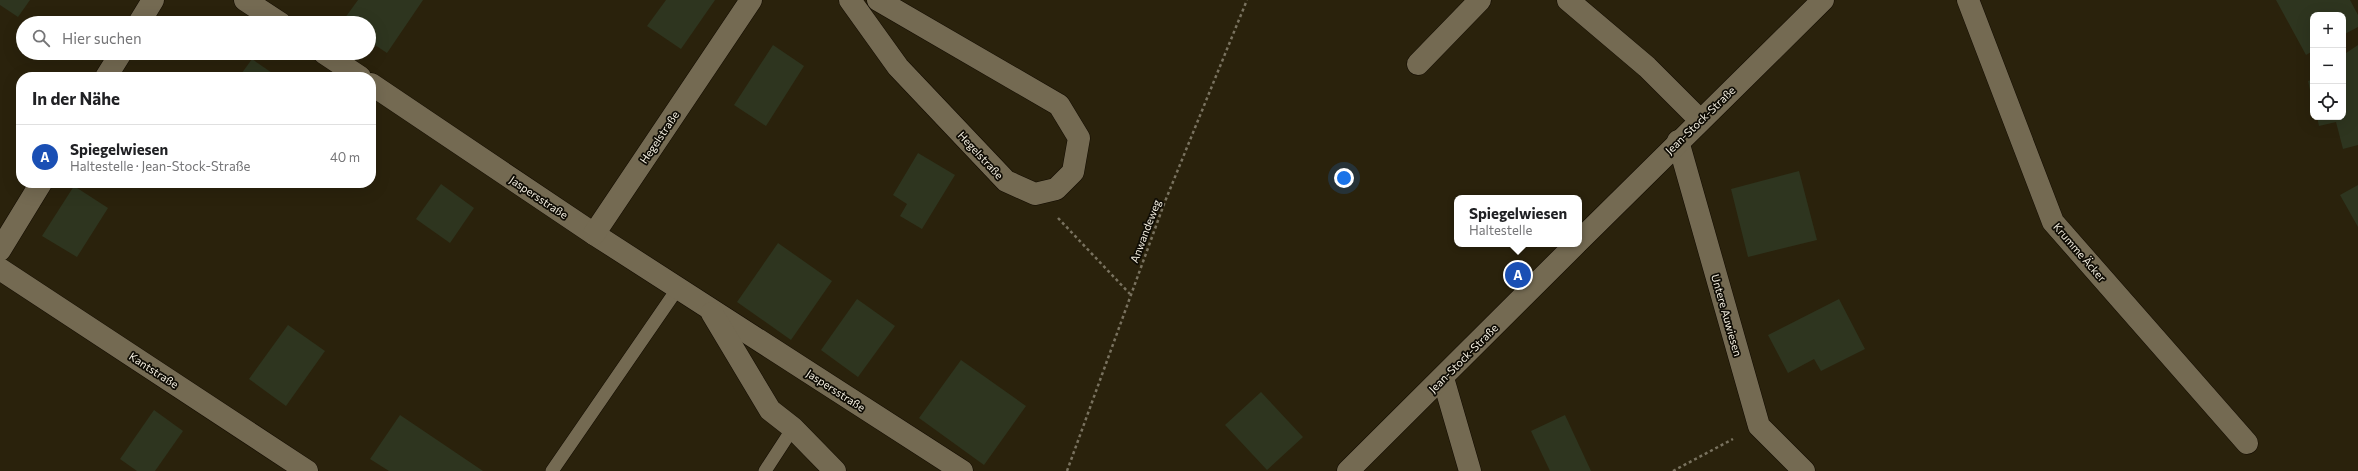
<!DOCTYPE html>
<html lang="de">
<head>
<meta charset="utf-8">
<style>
  body { margin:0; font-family:Commissioner,sans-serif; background:#f6f6f6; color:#202124 }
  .controls { position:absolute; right:12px; top:12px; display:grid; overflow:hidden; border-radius:8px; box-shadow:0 4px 16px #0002 }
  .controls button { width:36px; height:36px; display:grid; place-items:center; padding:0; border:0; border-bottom:1px solid #e0e0e0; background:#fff; color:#202124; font:20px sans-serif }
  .you { position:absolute; left:1344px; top:178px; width:14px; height:14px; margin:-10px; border:3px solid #fff; border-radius:50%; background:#1a73e8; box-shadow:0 0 0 6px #1a73e833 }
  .badge { display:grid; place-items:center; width:26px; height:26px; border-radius:50%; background:#0f766e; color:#fff; font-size:13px; font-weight:700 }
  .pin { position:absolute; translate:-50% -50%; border:2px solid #fff; box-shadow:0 1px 4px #0006 }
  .popup { position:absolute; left:1454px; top:195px; width:128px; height:52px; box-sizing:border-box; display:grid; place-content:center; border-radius:8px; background:#fff; filter:drop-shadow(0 1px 3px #0005); font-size:13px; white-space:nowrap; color:#757577 }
  .popup b { font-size:15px; color:#202124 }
  .popup::after { content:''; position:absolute; left:50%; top:100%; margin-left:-8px; border:8px solid transparent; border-top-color:#fff }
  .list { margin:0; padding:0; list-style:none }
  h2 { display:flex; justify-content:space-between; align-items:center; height:52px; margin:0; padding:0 16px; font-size:17px }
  h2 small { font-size:13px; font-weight:400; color:#757577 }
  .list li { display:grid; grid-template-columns:26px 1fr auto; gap:12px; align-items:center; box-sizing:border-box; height:64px; padding:0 16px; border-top:1px solid #e0e0e0 }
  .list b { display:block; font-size:15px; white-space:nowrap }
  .list p { margin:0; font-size:13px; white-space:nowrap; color:#757577 }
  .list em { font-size:13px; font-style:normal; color:#757577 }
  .icon { flex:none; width:22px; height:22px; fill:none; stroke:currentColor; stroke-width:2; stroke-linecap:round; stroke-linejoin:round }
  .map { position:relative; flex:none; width:2358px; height:471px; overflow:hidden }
  .search { position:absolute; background:#fff; box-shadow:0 4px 16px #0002; left:16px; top:16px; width:360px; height:44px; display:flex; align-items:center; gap:10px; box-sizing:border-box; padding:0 14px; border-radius:22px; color:#757577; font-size:15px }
  .panel { position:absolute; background:#fff; box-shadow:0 4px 16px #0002; left:16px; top:72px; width:360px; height:116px; border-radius:16px }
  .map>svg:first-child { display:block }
  .building { fill:#2e351f }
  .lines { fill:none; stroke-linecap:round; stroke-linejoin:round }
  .service-casing { stroke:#120b00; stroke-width:14 }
  .minor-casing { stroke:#120b00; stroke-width:23 }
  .path { stroke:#79725f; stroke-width:2.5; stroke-dasharray:3 3; stroke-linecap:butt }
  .service { stroke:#746a52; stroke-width:13 }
  .minor { stroke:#746a52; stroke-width:22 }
  .labels { text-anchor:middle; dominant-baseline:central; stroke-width:3.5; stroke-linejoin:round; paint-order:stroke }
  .street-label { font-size:11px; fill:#f3eee0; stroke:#0f0c04 }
</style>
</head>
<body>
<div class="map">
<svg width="2358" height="471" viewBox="0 0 2358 471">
  <rect width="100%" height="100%" fill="#2a220c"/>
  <g class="building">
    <polygon points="0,0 30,0 18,17 0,5"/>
    <polygon points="358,0 423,0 387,53 369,41 369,23 342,22"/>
    <polygon points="666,0 715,0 681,49 647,26"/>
    <polygon points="2276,0 2350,0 2358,15 2358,27 2343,35 2343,15 2313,15 2313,51 2306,55"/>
    <polygon points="773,45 804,66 766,126 734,105"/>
    <polygon points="2358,45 2358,145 2343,149 2336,122 2319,126 2317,117 2343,117 2343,55"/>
    <polygon points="252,59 278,77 239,77"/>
    <polygon points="2313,79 2313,99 2312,99 2308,81"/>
    <polygon points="918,153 955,175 922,229 900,216 907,204 893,195"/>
    <polygon points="1799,171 1817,240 1748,257 1731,189"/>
    <polygon points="441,184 474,208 450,243 416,219"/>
    <polygon points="2358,185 2358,227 2340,195"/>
    <polygon points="74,186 108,208 77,257 42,236"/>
    <polygon points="778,243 832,281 791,340 737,302"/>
    <polygon points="857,299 895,326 858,377 821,350"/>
    <polygon points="1839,299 1865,349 1821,371 1814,359 1788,373 1768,335"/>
    <polygon points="288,325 325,351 286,406 249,379"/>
    <polygon points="961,360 1026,406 984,465 919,418"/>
    <polygon points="1261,392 1303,437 1267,470 1225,425"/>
    <polygon points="154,410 183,431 155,471 137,471 120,459"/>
    <polygon points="400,415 483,471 389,471 370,459"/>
    <polygon points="1565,415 1591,471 1550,471 1531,431"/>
  </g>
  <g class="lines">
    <g class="service-casing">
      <g id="service">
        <polyline points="552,471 678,288"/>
        <polyline points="765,471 793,428"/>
      </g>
    </g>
    <g class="minor-casing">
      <g id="minor">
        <polyline points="245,0 280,23"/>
        <polyline points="850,0 898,67 1006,181 1035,194 1056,189 1073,172 1079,138 1059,105 878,0"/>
        <polyline points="1568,0 1647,67 1700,120"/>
        <polyline points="1968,0 2053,222 2247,443"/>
        <polyline points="139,23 153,0"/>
        <polyline points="324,53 360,77"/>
        <polyline points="1418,64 1480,0"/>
        <polyline points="106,77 121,53"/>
        <polyline points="371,84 594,234 962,471"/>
        <polyline points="1678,141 1759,426 1804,471"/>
        <polyline points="594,234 751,0"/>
        <polyline points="1579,241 1823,0"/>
        <polyline points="0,250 41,183"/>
        <polyline points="0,269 307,471"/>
        <polyline points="712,313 770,410 793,428 835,471"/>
        <polyline points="1443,378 1470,471"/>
        <polyline points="1348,471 1576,244"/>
      </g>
    </g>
    <g class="path">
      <polyline points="1058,218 1130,294"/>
      <polyline points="1067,471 1164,204 1247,0"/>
      <polyline points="1673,471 1733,439"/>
    </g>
    <use href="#service" class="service"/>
    <use href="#minor" class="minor"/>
  </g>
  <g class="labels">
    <g class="street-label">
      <text transform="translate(1700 120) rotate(-44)">Jean-Stock-Straße</text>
      <text transform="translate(659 137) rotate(-56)">Hegelstraße</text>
      <text transform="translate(981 155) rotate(47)">Hegelstraße</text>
      <text transform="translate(539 197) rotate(34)">Jaspersstraße</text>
      <text transform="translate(1145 231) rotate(-69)">Anwandeweg</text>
      <text transform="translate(2080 252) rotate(49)">Krumme Äcker</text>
      <text transform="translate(1727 315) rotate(74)">Untere Auwiesen</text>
      <text transform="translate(1463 358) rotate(-45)">Jean-Stock-Straße</text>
      <text transform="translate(154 370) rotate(33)">Kantstraße</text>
      <text transform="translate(836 390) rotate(33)">Jaspersstraße</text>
    </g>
  </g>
</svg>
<div class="controls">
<button>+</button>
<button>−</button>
<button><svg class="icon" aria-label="locate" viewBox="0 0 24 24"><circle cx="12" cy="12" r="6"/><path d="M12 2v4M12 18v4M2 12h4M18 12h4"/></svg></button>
</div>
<div class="you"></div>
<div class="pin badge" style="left:1518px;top:275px;background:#1a4fb4">A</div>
<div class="popup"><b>Spiegelwiesen</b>Haltestelle</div>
<div class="search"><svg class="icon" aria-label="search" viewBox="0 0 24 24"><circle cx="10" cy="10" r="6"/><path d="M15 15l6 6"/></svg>Hier suchen</div>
<section class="panel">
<h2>In der Nähe<small></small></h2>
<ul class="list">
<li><span class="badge" style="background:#1a4fb4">A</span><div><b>Spiegelwiesen</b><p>Haltestelle · Jean-Stock-Straße</p></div><em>40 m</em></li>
</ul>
</section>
</div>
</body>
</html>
